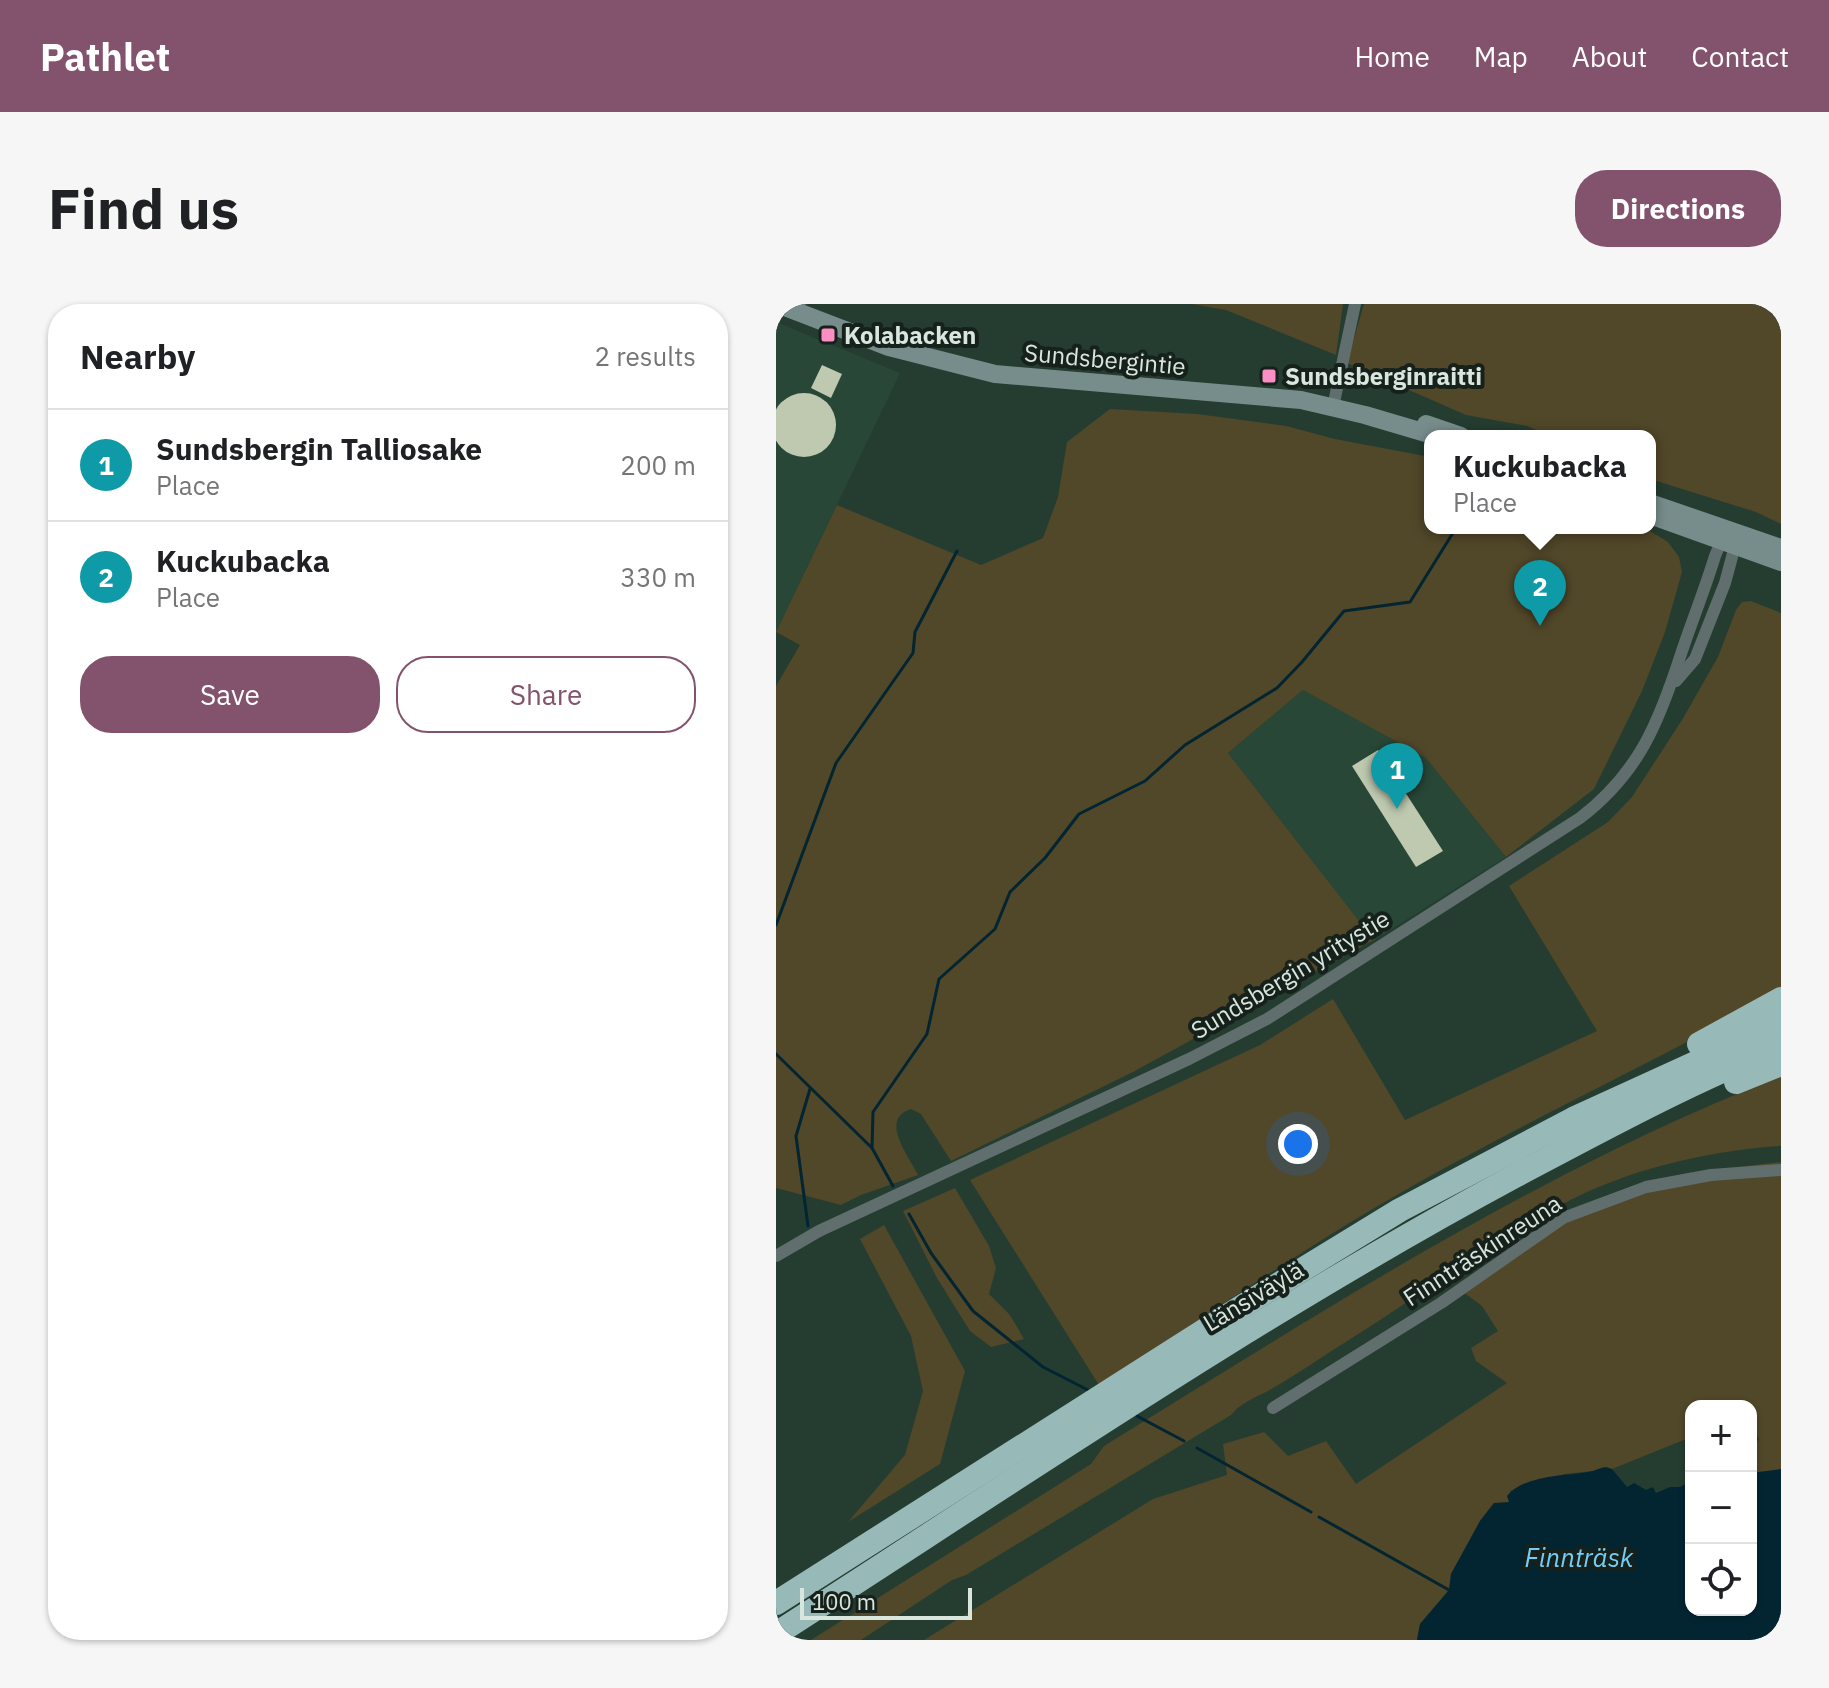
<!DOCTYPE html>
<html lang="en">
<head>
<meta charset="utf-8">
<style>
  body { margin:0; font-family:"IBM Plex Sans",sans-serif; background:#f6f6f6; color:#202124 }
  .controls { position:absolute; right:24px; bottom:24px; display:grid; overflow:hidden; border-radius:16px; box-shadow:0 2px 6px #0004 }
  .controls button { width:72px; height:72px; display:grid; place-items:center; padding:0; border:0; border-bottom:2px solid #e0e0e0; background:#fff; color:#202124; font:40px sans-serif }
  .scale { position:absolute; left:24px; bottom:20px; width:172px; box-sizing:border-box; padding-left:8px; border:4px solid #d8e6de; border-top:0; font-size:22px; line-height:28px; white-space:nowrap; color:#d8e6de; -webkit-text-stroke:6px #17211b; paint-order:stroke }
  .you { position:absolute; left:522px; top:840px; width:28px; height:28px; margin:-20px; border:6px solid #fff; border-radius:50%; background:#1a73e8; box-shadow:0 0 0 12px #1a73e833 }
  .badge { display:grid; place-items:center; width:52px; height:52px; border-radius:50%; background:#83526c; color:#fff; font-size:26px; font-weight:700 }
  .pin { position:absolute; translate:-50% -66px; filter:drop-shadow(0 2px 4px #0008) }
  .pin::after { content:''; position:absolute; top:42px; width:28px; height:24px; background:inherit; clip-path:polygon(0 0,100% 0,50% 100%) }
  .popup { position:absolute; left:648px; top:126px; width:232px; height:104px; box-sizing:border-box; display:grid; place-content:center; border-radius:16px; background:#fff; filter:drop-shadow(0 2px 6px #0005); font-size:26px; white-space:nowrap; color:#757577 }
  .popup b { font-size:30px; color:#202124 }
  .popup::after { content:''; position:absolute; left:50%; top:100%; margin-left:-16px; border:16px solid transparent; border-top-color:#fff }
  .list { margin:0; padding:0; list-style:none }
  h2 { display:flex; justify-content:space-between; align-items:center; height:104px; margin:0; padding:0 32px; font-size:34px }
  h2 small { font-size:26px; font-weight:400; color:#757577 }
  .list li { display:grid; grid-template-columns:52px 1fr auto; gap:24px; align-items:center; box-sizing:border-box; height:112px; padding:0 32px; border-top:2px solid #e0e0e0 }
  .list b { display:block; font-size:30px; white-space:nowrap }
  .list p { margin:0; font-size:26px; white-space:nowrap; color:#757577 }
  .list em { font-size:26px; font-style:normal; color:#757577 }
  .actions { display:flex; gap:16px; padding:24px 32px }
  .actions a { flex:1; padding:18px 0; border:2px solid #83526c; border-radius:32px; text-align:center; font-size:28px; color:#83526c }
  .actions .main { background:#83526c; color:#fff }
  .icon { flex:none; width:44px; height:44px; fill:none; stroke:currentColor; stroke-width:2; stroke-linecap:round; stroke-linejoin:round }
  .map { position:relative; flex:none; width:1005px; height:1336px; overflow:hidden; border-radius:32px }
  header { display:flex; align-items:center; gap:48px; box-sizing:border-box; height:112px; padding:0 40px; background:#83526c; color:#fff }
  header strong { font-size:38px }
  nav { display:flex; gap:44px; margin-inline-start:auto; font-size:28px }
  .intro { display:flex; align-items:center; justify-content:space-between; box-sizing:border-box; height:192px; padding:0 48px }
  h1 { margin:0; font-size:56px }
  .button { padding:20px 36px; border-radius:32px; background:#83526c; color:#fff; font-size:28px; font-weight:700 }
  main { display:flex; gap:48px; padding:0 48px }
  aside { flex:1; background:#fff; border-radius:32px; box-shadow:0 2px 6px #0004 }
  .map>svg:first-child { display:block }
  .built { fill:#284737 }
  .green { fill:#514729 }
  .water { fill:#032532 }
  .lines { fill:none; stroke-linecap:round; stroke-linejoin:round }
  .stream { stroke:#032532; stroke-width:3 }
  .building { fill:#bec9b0 }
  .minor { stroke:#606e6e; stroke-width:12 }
  .secondary { stroke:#778d8c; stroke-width:18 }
  .motorway { stroke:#97b9b8; stroke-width:24 }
  .poi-dot { fill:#fb8fc4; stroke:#17211b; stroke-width:3 }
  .labels { text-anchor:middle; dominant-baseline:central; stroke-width:8; stroke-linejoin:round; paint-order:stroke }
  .poi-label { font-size:24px; font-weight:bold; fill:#d8e6de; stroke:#17211b; text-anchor:start }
  .street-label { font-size:24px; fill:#d8e6de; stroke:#17211b }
  .water-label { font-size:26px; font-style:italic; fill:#71cef8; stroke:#17211b }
</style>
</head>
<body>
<header>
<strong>Pathlet</strong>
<nav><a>Home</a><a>Map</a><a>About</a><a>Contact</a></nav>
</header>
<div class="intro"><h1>Find us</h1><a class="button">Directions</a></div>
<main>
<aside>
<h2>Nearby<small>2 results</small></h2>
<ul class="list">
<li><span class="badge" style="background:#0f9aa8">1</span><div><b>Sundsbergin Talliosake</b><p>Place</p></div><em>200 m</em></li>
<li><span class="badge" style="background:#0f9aa8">2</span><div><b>Kuckubacka</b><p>Place</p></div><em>330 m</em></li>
</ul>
<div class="actions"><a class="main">Save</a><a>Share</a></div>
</aside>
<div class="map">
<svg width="1005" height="1336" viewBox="0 0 1005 1336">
  <rect width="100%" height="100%" fill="#253d31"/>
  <g class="built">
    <polygon points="0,18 124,69 0,328"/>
    <polygon points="527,386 650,454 730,553 598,636 452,449"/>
  </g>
  <g class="green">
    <polygon points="416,0 567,0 560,51 450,6"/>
    <polygon points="588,0 1005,0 1005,220 980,208 874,175 874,132 774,132 751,122 690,111 571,59"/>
    <path d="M334,105L421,110L510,122L559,135L654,153V224H869L892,238L903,253L906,268L889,328L866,387L818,485L730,553L650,454L527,386L452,449L598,636L357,768L175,857L145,810L135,805C103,815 132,851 142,871L85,891L65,901L0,884V382L24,341L0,328L61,201L205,261L267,234L282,193L291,138Z"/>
    <path d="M975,297L1005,309V687C885,755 760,812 640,880C531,941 429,1013 323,1081L194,876L484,741L557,695L629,816L821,727L733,582L832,518L856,493L906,416L942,353L960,306L966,298Z"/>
    <path d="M1005,772V842C930,847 849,866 783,902C710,941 643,992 573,1036C545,1053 518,1073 490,1088C476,1095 465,1099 455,1111L190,1271L176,1276L85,1336H35L315,1160L328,1142C547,1007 764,866 1005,772Z"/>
    <polygon points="1005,858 1005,1165 1002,1167 975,1169 975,1146 983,1135 980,1130 975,1130 975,1102 915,1102 915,1133 836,1165 788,1170 734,1187 734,1199 718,1199 704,1217 675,1270 673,1286 644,1320 641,1336 148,1336 377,1195 451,1171 447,1140 488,1128 512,1152 550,1137 580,1180 731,1079 700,1057 695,1044 722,1027 706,1002 679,982 795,909 911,869"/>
    <polygon points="179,884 213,942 220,964 213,990 234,1011 248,1035 215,1043 194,1027 161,974 127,907"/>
    <polygon points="108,921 189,1067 164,1160 72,1218 129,1151 147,1087 135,1032 84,935"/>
  </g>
  <path class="water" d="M830,1163L836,1165L851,1183L858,1179L870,1186L877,1183L880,1189L894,1183H904L915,1177V1306H975V1169L1005,1165V1336H641L644,1320L673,1286L675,1270L704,1217L718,1199L733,1198L731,1192C748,1171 788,1172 812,1168C819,1167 823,1164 830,1163Z"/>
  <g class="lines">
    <g class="stream">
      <polyline points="0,621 60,459 137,349 139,328 181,247"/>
      <polyline points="0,750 96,844"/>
      <polyline points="117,882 96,844 97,808 151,730 163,675 219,625 234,588 269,554 303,510 369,477 409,441 501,384 526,358 568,307 634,298 680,224"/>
      <polyline points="133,910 155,949 197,1007 267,1063 312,1086"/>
      <polyline points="32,922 20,832 34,785"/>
      <polyline points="361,1112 408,1137"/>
      <polyline points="421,1144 535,1208"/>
      <polyline points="543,1213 673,1286"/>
    </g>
  </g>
  <g class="building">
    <polygon points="46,61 66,70 55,94 35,84"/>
    <circle cx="28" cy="121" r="32"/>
    <polygon points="602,446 667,547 640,563 576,462"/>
  </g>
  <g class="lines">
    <g class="minor">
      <polyline points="557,103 579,0"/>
      <polyline points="900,377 919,355 949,279 960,238"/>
      <path d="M0,952L43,927L413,755L491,715L804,514C863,469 883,418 905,350C916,317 929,285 939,252L945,238L950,235"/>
      <polyline points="497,1104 665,999 787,914 870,883 935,871 1005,866"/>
    </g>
    <g class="secondary">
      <polyline points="1,0 113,43 219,70 525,96 589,111 660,132"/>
      <polyline points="650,120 685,132"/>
      <polyline points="874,199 1005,244"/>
      <polyline points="874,211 1005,258"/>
    </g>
    <g class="motorway">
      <polyline points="923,740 1005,695"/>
      <polyline points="960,778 1005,760"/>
      <polyline points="0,1299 467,1002 624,906 797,815 1005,720"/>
      <path d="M0,1330C244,1173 484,1009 739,872C826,826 914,778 1005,742"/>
    </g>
  </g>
  <g class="poi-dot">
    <rect x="44" y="23" width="16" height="16" rx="4"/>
    <rect x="485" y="64" width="16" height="16" rx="4"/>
  </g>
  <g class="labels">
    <g class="poi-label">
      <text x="68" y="31">Kolabacken</text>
      <text x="509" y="72">Sundsberginraitti</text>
    </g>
    <g class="street-label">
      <text transform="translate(329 55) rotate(5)">Sundsbergintie</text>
      <text transform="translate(514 670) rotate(-31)">Sundsbergin yritystie</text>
      <text transform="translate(706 946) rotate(-33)">Finnträskinreuna</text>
      <text transform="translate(477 992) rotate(-31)">Länsiväylä</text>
    </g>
    <g class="water-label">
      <text x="803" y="1253">Finnträsk</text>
    </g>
  </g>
</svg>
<div class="controls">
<button>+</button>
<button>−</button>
<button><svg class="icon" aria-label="locate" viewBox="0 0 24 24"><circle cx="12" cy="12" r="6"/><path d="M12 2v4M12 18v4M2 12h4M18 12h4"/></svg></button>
</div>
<div class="scale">100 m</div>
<div class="you"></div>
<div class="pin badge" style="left:621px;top:505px;background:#0f9aa8">1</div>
<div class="pin badge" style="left:764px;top:322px;background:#0f9aa8">2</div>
<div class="popup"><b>Kuckubacka</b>Place</div>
</div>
</main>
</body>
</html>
